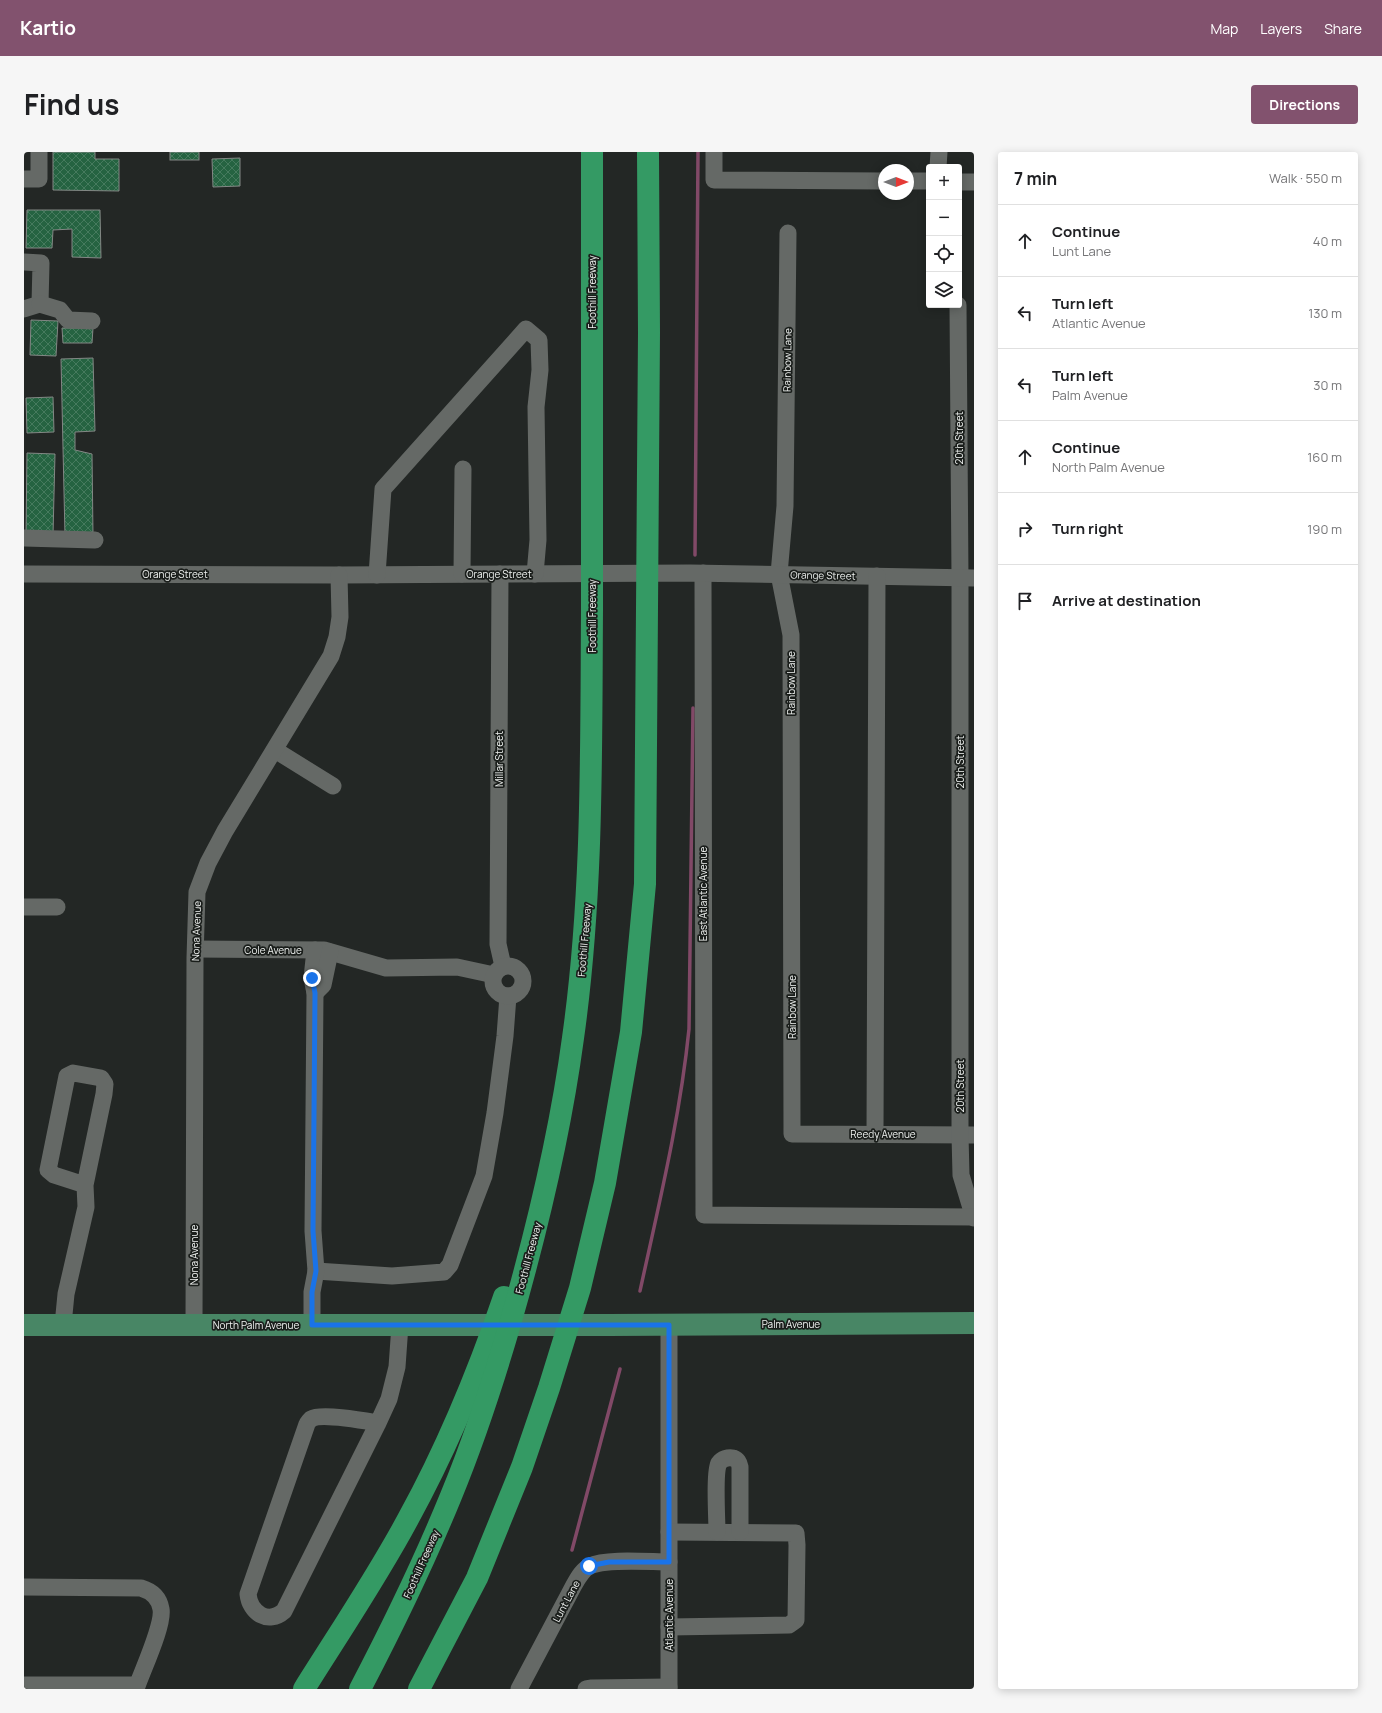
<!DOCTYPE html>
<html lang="en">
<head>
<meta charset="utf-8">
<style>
  body { margin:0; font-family:Manrope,sans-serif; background:#f6f6f6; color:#202124 }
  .controls { position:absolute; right:12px; top:12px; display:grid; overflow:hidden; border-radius:4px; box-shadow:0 2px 10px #0003 }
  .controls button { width:36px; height:36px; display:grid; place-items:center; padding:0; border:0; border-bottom:1px solid #e0e0e0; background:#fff; color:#202124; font:20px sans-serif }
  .compass { position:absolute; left:854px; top:12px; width:36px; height:36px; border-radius:50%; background:#fff; box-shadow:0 2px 10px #0003; rotate:90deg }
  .stop { position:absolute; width:12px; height:12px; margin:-9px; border:3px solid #1a73e8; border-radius:50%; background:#fff }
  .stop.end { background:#1a73e8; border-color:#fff; box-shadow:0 1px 4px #0008 }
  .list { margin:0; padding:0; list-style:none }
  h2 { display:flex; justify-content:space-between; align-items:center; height:52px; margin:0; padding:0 16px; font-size:17px }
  h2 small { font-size:13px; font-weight:400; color:#757577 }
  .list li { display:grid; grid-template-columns:26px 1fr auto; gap:12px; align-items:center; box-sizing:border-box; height:72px; padding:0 16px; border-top:1px solid #e0e0e0 }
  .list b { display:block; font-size:15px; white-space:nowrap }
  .list p { margin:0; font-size:13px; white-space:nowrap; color:#757577 }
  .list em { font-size:13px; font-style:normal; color:#757577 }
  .icon { flex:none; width:22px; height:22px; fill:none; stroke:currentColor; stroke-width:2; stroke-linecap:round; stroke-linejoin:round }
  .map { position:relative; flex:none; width:950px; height:1537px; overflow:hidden; border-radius:4px }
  header { display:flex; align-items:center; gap:24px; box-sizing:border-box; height:56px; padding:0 20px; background:#82526e; color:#fff }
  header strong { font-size:19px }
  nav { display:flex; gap:22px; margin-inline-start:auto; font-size:14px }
  .intro { display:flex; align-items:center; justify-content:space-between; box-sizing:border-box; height:96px; padding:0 24px }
  h1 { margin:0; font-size:28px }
  .button { padding:10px 18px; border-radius:4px; background:#82526e; color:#fff; font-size:14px; font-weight:700 }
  main { display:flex; gap:24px; padding:0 24px }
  aside { flex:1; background:#fff; border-radius:4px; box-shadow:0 2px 10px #0003 }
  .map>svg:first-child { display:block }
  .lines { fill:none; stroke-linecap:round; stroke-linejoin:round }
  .stream { stroke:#814967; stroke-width:3.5 }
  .building { fill:url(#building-cross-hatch); stroke:#838885 }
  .minor { stroke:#656966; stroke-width:17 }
  .major { stroke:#488665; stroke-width:22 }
  .highway { stroke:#349a64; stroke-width:22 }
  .route { stroke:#1a73e8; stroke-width:5 }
  .labels { text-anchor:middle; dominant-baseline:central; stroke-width:3.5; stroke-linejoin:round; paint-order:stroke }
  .street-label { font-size:10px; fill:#f0f3f1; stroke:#1a1e1b }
</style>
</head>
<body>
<header>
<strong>Kartio</strong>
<nav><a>Map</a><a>Layers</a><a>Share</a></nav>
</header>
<div class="intro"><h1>Find us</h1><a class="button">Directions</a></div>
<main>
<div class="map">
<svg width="950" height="1537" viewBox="0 0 950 1537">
  <defs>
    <pattern id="building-cross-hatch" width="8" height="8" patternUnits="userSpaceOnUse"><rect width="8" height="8" fill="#256341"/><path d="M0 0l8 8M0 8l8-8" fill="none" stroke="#457a5d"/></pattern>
  </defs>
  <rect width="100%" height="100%" fill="#232725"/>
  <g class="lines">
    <g class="stream">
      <polyline points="671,403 674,0"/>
      <path d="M616,1139C635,1052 656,966 665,877L669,556"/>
      <polyline points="548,1398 596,1217"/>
    </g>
  </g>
  <g class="building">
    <polygon points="29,0 71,0 71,7 95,7 95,39 29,38"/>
    <rect x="146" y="0" width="29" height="8"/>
    <polygon points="216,6 216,34 189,35 188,7"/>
    <polygon points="3,58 76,58 77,106 48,105 48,77 29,78 28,96 2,96"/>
    <polygon points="7,168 34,169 32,204 6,203"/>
    <polygon points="38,176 69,176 68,191 39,191"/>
    <polygon points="69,206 71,279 51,280 51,298 68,302 69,383 41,384 37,207"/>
    <polygon points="29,245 30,280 3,281 2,246"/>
    <polygon points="3,301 31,302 29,383 2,382"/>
  </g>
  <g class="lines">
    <g class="minor">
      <polyline points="690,0 690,28 860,29"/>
      <polyline points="914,15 915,0"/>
      <polyline points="0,27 15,27 15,0"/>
      <polyline points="884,29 905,29"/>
      <polyline points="935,30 950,30"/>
      <polyline points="764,81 761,354 755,422 767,483 768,982 950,983"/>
      <polyline points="0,110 17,111 16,152 0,157"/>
      <polyline points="16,152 36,158 44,168 68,169"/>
      <polyline points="934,153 936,426 936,983 937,1023 950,1066"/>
      <polyline points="0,386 71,388"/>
      <polyline points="679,421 680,1063 950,1065"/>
      <polyline points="0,422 315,423 666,421 950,426"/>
      <polyline points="438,422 439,317"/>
      <polyline points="476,422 474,792 479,814"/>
      <polyline points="353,423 359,337 502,177 515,188 516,218 512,255 514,388 511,422"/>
      <polyline points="251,598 309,634"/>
      <polyline points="0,755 33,755"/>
      <polyline points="172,797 300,798 362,816 433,815 470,823"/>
      <polyline points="291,798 288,826 291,841 289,1079 292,1119 368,1124 420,1120 426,1113 460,1024 471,961 481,884 484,844"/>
      <circle cx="484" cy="829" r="15"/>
      <polyline points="291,841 299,833 306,800"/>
      <polyline points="851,982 853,424"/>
      <polyline points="39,1173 42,1142 62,1055 61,1033 80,942 81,932 77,926 49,921 43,924 24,1018 30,1023 61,1033"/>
      <polyline points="170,1173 171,806 173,740 184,711 201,679 307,504 313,485 316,465 315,423"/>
      <polyline points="288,1173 288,1140 292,1119"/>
      <polyline points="645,1173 645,1537"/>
      <path d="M354,1271C342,1269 297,1261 287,1267C287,1267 283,1271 283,1272L224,1442C226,1461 244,1473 260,1459L354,1271L365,1247L373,1215L376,1173"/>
      <polyline points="645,1380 772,1381 773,1393 772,1468 765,1473 645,1475"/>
      <path d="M693,1380C693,1367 690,1320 695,1311C698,1307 704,1305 709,1306C714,1308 715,1310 716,1315V1380"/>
      <path d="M0,1435L117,1436C127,1439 135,1445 137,1457C140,1473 118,1519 112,1537"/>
      <polyline points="0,1533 113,1533"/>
      <path d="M495,1537L550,1433C554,1426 559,1417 566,1414C582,1406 626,1410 645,1410"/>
      <polyline points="562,1537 568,1536 645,1535"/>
    </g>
    <polyline class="major" points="0,1173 584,1173 950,1171"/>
    <g class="highway">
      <path d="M280,1537C315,1481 353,1425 384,1367C423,1296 454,1221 480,1145"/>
      <path d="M336,1537C369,1474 400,1410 427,1344C450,1288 469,1230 486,1172C513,1078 536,983 549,886C569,744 567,602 568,459C568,306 568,153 568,0"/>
      <polyline points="395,1537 453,1426 498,1315 525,1236 556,1136 581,1031 607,880 621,732 625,180 624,0"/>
    </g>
  </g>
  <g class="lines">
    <polyline class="route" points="288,826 291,841 289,1079 292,1119 288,1140 288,1173 645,1173 645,1410 585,1410 565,1414"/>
  </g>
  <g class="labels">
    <g class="street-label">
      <text transform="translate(568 140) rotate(-90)">Foothill Freeway</text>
      <text transform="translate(763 208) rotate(-89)">Rainbow Lane</text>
      <text transform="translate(935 286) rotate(-90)">20th Street</text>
      <text x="151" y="422">Orange Street</text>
      <text x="475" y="422">Orange Street</text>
      <text transform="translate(799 423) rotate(1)">Orange Street</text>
      <text transform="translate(568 464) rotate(-90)">Foothill Freeway</text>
      <text transform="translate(767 531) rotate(-90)">Rainbow Lane</text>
      <text transform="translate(475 607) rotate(-90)">Millar Street</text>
      <text transform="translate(936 610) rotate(-90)">20th Street</text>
      <text transform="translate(679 742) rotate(-90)">East Atlantic Avenue</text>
      <text transform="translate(172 779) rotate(-88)">Nona Avenue</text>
      <text transform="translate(560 788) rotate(-85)">Foothill Freeway</text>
      <text x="249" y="798">Cole Avenue</text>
      <text transform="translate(768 855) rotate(-90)">Rainbow Lane</text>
      <text transform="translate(936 934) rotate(-90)">20th Street</text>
      <text x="859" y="982">Reedy Avenue</text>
      <text transform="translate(170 1103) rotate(-90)">Nona Avenue</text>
      <text transform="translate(504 1106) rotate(-75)">Foothill Freeway</text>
      <text x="767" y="1172">Palm Avenue</text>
      <text x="232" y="1173">North Palm Avenue</text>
      <text transform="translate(397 1412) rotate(-66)">Foothill Freeway</text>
      <text transform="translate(542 1449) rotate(-62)">Lunt Lane</text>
      <text transform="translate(645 1463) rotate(-90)">Atlantic Avenue</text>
    </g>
  </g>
</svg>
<div class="controls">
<button>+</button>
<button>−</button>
<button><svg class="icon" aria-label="locate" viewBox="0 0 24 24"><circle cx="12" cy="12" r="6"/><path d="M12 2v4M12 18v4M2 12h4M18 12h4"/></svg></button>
<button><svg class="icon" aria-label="layers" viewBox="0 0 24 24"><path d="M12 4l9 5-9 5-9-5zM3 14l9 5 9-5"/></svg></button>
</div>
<svg class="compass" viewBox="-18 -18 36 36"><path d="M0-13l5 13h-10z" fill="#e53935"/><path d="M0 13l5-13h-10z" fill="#757577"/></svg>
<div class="stop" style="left:565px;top:1414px"></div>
<div class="stop end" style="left:288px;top:826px"></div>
</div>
<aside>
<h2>7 min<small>Walk · 550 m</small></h2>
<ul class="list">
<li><svg class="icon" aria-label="ahead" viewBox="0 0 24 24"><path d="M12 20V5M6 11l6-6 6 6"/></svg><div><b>Continue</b><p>Lunt Lane</p></div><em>40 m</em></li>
<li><svg class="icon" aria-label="left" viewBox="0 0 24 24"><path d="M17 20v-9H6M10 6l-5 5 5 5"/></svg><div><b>Turn left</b><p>Atlantic Avenue</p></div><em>130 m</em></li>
<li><svg class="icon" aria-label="left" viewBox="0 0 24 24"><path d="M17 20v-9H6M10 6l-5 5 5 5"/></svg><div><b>Turn left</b><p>Palm Avenue</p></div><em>30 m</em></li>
<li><svg class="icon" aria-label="ahead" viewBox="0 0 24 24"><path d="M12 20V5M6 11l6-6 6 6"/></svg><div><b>Continue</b><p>North Palm Avenue</p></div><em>160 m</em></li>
<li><svg class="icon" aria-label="right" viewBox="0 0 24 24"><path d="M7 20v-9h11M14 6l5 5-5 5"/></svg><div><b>Turn right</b></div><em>190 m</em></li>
<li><svg class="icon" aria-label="arrive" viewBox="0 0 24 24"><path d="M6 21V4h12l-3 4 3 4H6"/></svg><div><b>Arrive at destination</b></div></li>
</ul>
</aside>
</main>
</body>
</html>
